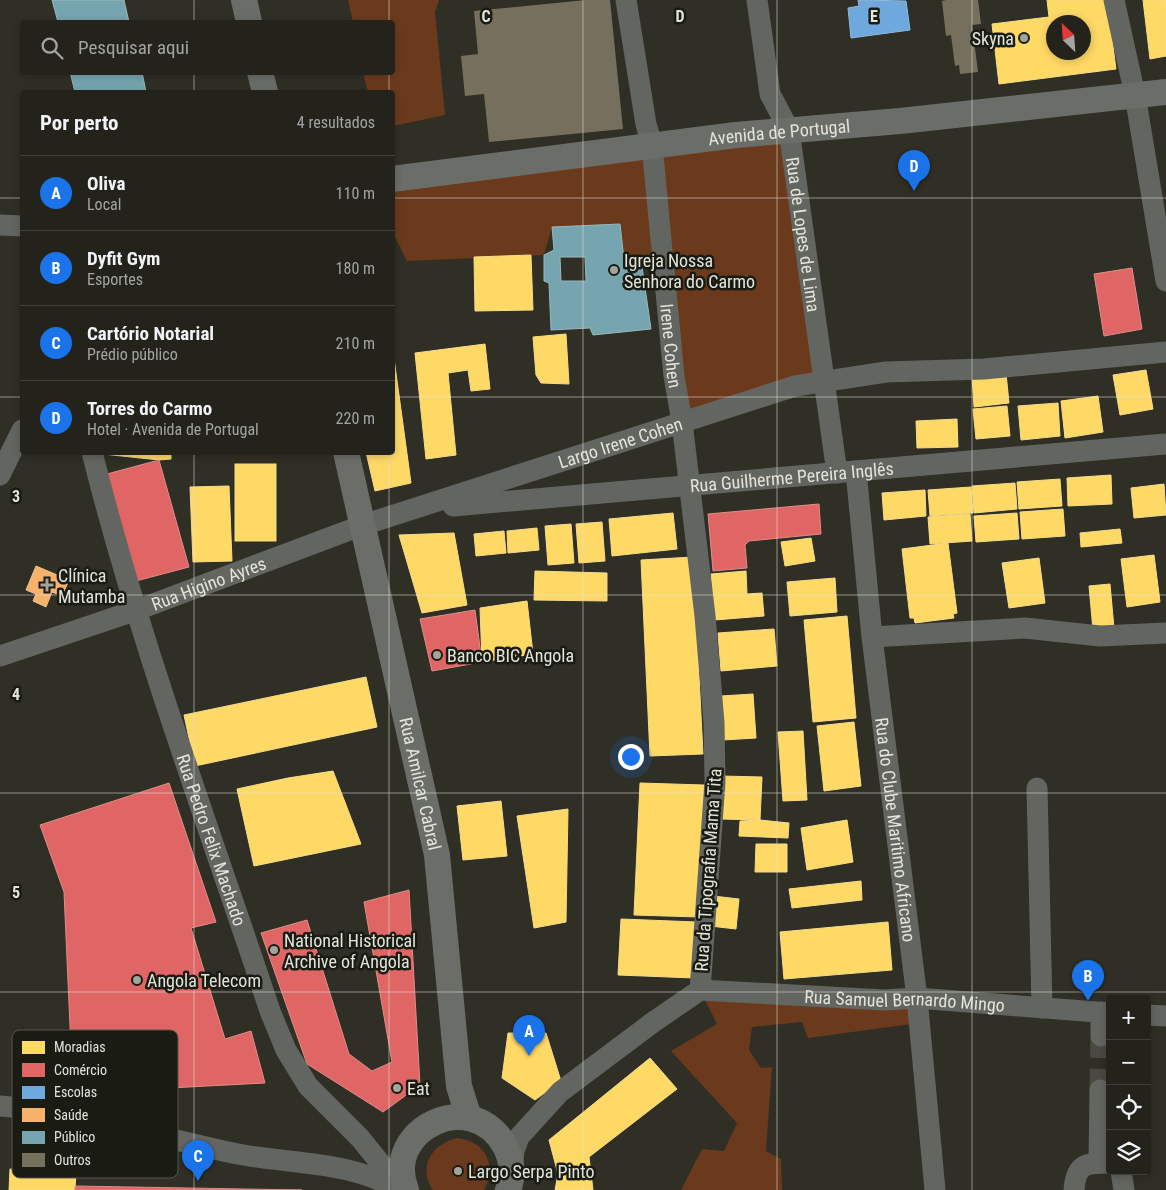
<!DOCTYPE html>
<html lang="pt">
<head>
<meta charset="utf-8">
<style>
  body { margin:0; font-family:"Roboto Condensed",sans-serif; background:#2f2f29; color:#f1f3f6 }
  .controls { position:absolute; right:15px; bottom:15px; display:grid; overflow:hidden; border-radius:5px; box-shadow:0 2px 8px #0003 }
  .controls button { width:45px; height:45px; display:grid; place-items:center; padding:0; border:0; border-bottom:1px solid #40403b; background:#23231c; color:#f1f3f6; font:25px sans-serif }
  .compass { position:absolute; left:1046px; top:15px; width:45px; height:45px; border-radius:50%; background:#23231c; box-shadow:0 2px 8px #0003; rotate:335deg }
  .you { position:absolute; left:630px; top:756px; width:18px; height:18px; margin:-12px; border:4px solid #fff; border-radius:50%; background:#1a73e8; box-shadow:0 0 0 8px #1a73e833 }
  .badge { display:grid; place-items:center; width:32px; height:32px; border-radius:50%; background:#1a73e8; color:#fff; font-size:16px; font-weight:700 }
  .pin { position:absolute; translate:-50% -41px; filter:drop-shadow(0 1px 2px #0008) }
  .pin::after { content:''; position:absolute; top:26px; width:18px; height:15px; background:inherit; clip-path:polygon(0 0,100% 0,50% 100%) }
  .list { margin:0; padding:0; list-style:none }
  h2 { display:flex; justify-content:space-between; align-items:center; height:65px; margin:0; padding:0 20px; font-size:21px }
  h2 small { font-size:16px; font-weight:400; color:#a3a4a3 }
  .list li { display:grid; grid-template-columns:32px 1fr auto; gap:15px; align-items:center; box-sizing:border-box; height:75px; padding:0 20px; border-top:1px solid #40403b }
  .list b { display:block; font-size:19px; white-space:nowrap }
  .list p { margin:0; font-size:16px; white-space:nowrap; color:#a3a4a3 }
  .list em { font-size:16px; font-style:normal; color:#a3a4a3 }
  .icon { flex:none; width:28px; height:28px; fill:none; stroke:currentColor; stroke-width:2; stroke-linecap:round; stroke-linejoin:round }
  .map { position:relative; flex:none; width:1166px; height:1190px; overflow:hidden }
  .search { position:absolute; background:#23231c; box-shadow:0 2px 8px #0003; left:20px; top:20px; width:375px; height:55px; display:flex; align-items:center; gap:12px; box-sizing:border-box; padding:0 18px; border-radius:5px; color:#a3a4a3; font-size:19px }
  .panel { position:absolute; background:#23231c; box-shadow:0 2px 8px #0003; left:20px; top:90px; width:375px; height:365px; border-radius:5px }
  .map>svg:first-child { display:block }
  .green { fill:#6b3a1c }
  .homes { fill:#ffd966; stroke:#f7dc88; fill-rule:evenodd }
  .shops { fill:#e06666; stroke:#e18c88 }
  .schools { fill:#6fa8dc; stroke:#92badb }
  .health { fill:#f6b26b; stroke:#f0c18c }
  .public { fill:#76a5af; stroke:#97b8bc; fill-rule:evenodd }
  .building { fill:#776f5e }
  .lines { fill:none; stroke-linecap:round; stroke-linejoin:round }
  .minor-tunnel { stroke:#4a4a41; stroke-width:21; stroke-dasharray:21 11; stroke-linecap:butt }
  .minor { stroke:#636561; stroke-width:21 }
  .major { stroke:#6b6d68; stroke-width:26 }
  .grid { fill:none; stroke:#e3e4d9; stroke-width:1; stroke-opacity:0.55 }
  .poi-dot { fill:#a4a59a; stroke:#1a1b13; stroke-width:2 }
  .labels { text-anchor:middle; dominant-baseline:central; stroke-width:5; stroke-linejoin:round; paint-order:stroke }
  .poi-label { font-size:18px; fill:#e3e4d9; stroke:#1a1b13; text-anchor:start }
  .street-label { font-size:18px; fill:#e3e4d9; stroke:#1a1b13 }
  .key { fill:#1a1b13; stroke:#56574e; stroke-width:1 }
  .key-label { font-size:14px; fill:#e3e4d9 }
  .grid-label { font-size:16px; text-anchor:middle; font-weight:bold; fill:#e3e4d9; stroke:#1a1b13; stroke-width:5; stroke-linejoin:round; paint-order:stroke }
</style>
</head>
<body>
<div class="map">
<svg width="1166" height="1190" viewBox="0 0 1166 1190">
  <rect width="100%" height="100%" fill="#2f2f26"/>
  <g class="green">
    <polygon points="348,0 439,0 435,12 445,115 393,126 392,92 368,92 363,73 392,72 392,22 353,22"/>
    <polygon points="789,130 824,382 682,422 662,253 641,260 624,259 620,224 552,227 544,255 407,261 393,233 393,181"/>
    <polygon points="700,990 917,998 919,1023 808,1038 802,1022 752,1027 749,1050 761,1068 772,1067 766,1151 781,1159 782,1190 681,1190 702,1149 724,1151 737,1123 671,1051 717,1024"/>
    <path d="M457,1138C485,1141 498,1165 484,1190H433C417,1167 432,1144 457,1138Z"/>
  </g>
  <g class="homes">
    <path d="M1047,0H1107L1116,69L999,84L992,24L1049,17ZM1054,22H1084V52H1054Z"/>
    <polygon points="1143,0 1166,0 1166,56 1150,59"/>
    <polygon points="531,255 533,310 475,311 474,257"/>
    <polygon points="566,334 569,384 541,383 536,375 533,337"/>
    <polygon points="485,344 490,389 471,391 468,370 448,373 456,455 426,459 415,353"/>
    <polygon points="393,351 411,483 375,491 366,452 392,452"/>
    <polygon points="1146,370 1153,409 1120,415 1113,375"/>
    <polygon points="1006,373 1009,403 974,407 972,377"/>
    <polygon points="1098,396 1103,432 1065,438 1061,401"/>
    <polygon points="1058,403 1060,436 1021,440 1018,406"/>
    <polygon points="1007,406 1010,436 976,439 973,409"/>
    <polygon points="957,419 958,447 917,448 916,421"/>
    <polygon points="103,452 171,452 171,459 159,460 103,454"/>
    <rect x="235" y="464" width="41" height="77"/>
    <polygon points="1111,475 1112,504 1068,506 1067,478"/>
    <polygon points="1060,479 1062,506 1019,509 1017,482"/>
    <polygon points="1015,483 1017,509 974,513 972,486"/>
    <polygon points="1164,484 1166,515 1134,518 1131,488"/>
    <polygon points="229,486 232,561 193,562 190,487"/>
    <polygon points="971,487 973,513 930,516 928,490"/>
    <polygon points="925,490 926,516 884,520 882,493"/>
    <polygon points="1063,509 1065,536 1022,539 1020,512"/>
    <polygon points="673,513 677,549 612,556 609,519"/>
    <polygon points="1017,513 1019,539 976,542 974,516"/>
    <polygon points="970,514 972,541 930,544 928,517"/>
    <polygon points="602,522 605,561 579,563 576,524"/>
    <polygon points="571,524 574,563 548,565 545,526"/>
    <polygon points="537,528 539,550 508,553 507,531"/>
    <polygon points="1120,529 1122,543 1081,547 1080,533"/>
    <polygon points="504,531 506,553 476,556 474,534"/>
    <polygon points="454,533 467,605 422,613 399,535"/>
    <polygon points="811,538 815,561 785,566 781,542"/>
    <polygon points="948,543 957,613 953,614 954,618 915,623 914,618 910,618 902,549"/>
    <polygon points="1154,555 1160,602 1127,607 1121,559"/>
    <polygon points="693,557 703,754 650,756 641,560"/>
    <polygon points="1039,558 1045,603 1009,608 1002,563"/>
    <polygon points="535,571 607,573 607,601 534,600"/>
    <polygon points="746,571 747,594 762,593 764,616 715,620 711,574"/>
    <polygon points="835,578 837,612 790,616 787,582"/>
    <polygon points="1110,584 1114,628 1093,630 1089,586"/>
    <polygon points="527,601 533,654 482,662 480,608"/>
    <polygon points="847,616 856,718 813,722 804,620"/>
    <polygon points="774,629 777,666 721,671 718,633"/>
    <polygon points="366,677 377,727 195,766 184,715"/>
    <polygon points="753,694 756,738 723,740 721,696"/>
    <polygon points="854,722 861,786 824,791 817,726"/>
    <polygon points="803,731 807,800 783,801 778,732"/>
    <polygon points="333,771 361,844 254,866 237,789 288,778"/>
    <polygon points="721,776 762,777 760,820 721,819"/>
    <polygon points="640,783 704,785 698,917 634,915"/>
    <polygon points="501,801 507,856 463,860 457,806"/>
    <polygon points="568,809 566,922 534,928 517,816"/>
    <polygon points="760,820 789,823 788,838 739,836 740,821"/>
    <polygon points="847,820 853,862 807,870 801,828"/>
    <polygon points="756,844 787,844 787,872 755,872"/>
    <polygon points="861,881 862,900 792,908 789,889"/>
    <polygon points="713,896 739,899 736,929 710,926"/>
    <polygon points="621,919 697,922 694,978 618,975"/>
    <polygon points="888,922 892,970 784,979 780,932"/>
    <polygon points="508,1033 546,1033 561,1081 535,1100 502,1078"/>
    <polygon points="650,1058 677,1089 589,1157 593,1190 555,1190 558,1174 549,1140"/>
    <polygon points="10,1169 76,1171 75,1190 9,1190"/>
  </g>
  <g class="shops">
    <polygon points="1132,268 1142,329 1104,336 1094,274"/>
    <polygon points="159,460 189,567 136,581 107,474"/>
    <polygon points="819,504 821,534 749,541 745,545 747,568 713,571 708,514"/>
    <polygon points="475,610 482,662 432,671 420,619"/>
    <polygon points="169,783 216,922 191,928 225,1039 251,1031 265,1083 73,1093 64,892 40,825"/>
    <polygon points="409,890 420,1085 383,1112 307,1064 261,933 307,920 349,1054 372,1071 392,1062 364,902"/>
    <polygon points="75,1186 302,1190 75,1190"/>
  </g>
  <polygon class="schools" points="858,0 906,1 910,30 851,38 848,8 859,6"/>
  <polygon class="health" points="36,566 69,580 62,596 52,592 46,607 33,601 36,594 26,590"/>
  <g class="public">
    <polygon points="52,0 124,0 129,22 58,22"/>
    <polygon points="70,72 142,72 146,92 75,92"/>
    <path d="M620,224L624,259L641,260L651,329L593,335L590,328L551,330L549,283L544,281V255L554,250L552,227ZM560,257H585L586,281H561Z"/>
  </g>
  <g class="building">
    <polygon points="586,0 610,0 623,129 489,142 484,94 465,96 461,56 478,54 474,11"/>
    <polygon points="946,0 978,0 981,24 972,25 978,72 960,74 959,65 955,66 951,35 946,36 942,1"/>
  </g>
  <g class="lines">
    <polyline class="minor-tunnel" points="1100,1090 1101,1036"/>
    <g class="minor">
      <path id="s1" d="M626,0L646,124L652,145L674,376L682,422L705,616L714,723L715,782L700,990"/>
      <path id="s2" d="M757,0L770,94L789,130L837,473"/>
      <polyline points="1114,0 1135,95 1166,281"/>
      <polyline points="0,225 22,226"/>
      <path id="s3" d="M92,452C139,641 209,827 270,1011L286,1050L308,1086L360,1138L402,1190"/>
      <path id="s4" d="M856,471L872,637L917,998L935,1190"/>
      <polyline points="0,475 22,430"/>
      <path id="s5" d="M453,506L1166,444"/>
      <polyline points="872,637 1025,628 1100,636 1166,633"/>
      <path id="s6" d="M0,656L137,610L363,525L795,386L886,372L984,369L1166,352"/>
      <polyline points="1037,788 1042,1008"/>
      <path id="s7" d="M700,990L884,1000L917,998L1110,1013"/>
      <polyline points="1147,1015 1166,1016"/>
      <polyline points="1101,1036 1101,1012"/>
      <path d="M0,1106C81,1112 159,1138 238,1154C287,1164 355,1161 397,1190"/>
      <polyline points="1099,1163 1100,1090"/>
      <polyline points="512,1169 514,1151 519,1137 560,1092 652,1023 700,990"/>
      <polyline points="1121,1171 1124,1190"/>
      <path d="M1074,1190C1076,1163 1086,1163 1110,1163"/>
    </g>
    <g class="major">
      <polyline points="244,0 249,22"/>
      <polyline points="260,72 265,92"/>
      <path id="s8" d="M392,179L736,135L900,121L1166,92"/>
      <path id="s9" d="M346,452L437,855L459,1086L469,1118"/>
      <path d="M406,1190C382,1129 472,1086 505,1146C512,1159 514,1176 508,1190"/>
    </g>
  </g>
  <path class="grid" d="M194,0V22M389,0V22M583,0V1190M777,0V1190M972,0V1190M194,72V92M389,72V92M0,198H22M392,198H1166M0,397H22M392,397H1166M194,452V1190M389,452V1190M0,595H1166M0,793H1166M0,992H1166"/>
  <g class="poi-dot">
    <circle cx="1024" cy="38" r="5"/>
    <circle cx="614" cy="270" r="5"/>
    <path d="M44.5 577.5h5v5h5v5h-5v5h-5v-5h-5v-5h5z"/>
    <circle cx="437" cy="655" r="5"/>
    <circle cx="274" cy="950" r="5"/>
    <circle cx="137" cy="980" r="5"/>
    <circle cx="397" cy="1088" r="5"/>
    <circle cx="458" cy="1171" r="5"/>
  </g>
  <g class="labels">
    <g class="poi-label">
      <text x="1014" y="38" text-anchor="end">Skyna</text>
      <text x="624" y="260">Igreja Nossa<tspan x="624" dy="21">Senhora do Carmo</tspan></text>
      <text x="58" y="575">Clínica<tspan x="58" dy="21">Mutamba</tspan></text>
      <text x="447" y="655">Banco BIC Angola</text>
      <text x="284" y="940">National Historical<tspan x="284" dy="21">Archive of Angola</tspan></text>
      <text x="147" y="980">Angola Telecom</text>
      <text x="407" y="1088">Eat</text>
      <text x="468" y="1171">Largo Serpa Pinto</text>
    </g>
    <g class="street-label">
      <text stroke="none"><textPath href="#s8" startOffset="390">Avenida de Portugal</textPath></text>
      <text stroke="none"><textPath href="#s2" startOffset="241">Rua de Lopes de Lima</textPath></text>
      <text stroke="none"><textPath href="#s1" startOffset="349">Irene Cohen</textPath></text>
      <text stroke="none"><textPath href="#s6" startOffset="656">Largo Irene Cohen</textPath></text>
      <text stroke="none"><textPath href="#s5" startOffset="340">Rua Guilherme Pereira Inglês</textPath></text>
      <text stroke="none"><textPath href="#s6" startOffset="221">Rua Higino Ayres</textPath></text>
      <text stroke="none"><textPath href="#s9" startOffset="340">Rua Amilcar Cabral</textPath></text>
      <text stroke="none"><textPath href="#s4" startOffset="361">Rua do Clube Maritimo Africano</textPath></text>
      <text stroke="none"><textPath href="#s3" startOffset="406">Rua Pedro Felix Machado</textPath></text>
      <text transform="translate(708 870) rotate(-86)">Rua da Tipografia Mama Tita</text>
      <text stroke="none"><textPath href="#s7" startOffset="205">Rua Samuel Bernardo Mingo</textPath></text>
    </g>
  </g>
  <rect x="12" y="1030" width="166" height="148" rx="8" class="key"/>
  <rect x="22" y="1041" width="23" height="13" fill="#ffd966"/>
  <rect x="22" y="1063" width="23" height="14" fill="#e06666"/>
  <rect x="22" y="1086" width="23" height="13" fill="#6fa8dc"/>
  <rect x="22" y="1108" width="23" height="14" fill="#f6b26b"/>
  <rect x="22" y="1131" width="23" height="13" fill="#76a5af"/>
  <rect x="22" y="1153" width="23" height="14" fill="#776f5e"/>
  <g class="key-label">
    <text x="54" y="1052">Moradias</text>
    <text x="54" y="1075">Comércio</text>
    <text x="54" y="1097">Escolas</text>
    <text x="54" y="1120">Saúde</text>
    <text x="54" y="1142">Público</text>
    <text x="54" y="1165">Outros</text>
  </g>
  <g class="grid-label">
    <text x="486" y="22">C</text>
    <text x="680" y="22">D</text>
    <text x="874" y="22">E</text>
    <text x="16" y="502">3</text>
    <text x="16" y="700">4</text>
    <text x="16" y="898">5</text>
  </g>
</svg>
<div class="controls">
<button>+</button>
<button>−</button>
<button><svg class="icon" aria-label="locate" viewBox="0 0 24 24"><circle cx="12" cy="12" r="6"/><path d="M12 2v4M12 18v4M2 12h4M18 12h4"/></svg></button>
<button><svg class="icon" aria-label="layers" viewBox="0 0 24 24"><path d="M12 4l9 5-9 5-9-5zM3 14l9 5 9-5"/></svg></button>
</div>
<svg class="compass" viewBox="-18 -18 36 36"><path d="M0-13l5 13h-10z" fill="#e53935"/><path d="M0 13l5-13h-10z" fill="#a3a4a3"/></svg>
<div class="you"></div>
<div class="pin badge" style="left:529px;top:1056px">A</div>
<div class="pin badge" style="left:1088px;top:1001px">B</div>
<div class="pin badge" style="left:198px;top:1181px">C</div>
<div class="pin badge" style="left:914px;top:191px">D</div>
<div class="search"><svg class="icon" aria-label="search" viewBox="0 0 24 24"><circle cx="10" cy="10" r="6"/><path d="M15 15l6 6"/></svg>Pesquisar aqui</div>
<section class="panel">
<h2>Por perto<small>4 resultados</small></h2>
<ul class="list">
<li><span class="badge">A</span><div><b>Oliva</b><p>Local</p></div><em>110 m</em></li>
<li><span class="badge">B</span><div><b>Dyfit Gym</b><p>Esportes</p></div><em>180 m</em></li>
<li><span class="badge">C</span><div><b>Cartório Notarial</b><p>Prédio público</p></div><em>210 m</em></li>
<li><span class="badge">D</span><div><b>Torres do Carmo</b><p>Hotel · Avenida de Portugal</p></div><em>220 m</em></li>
</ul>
</section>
</div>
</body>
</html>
